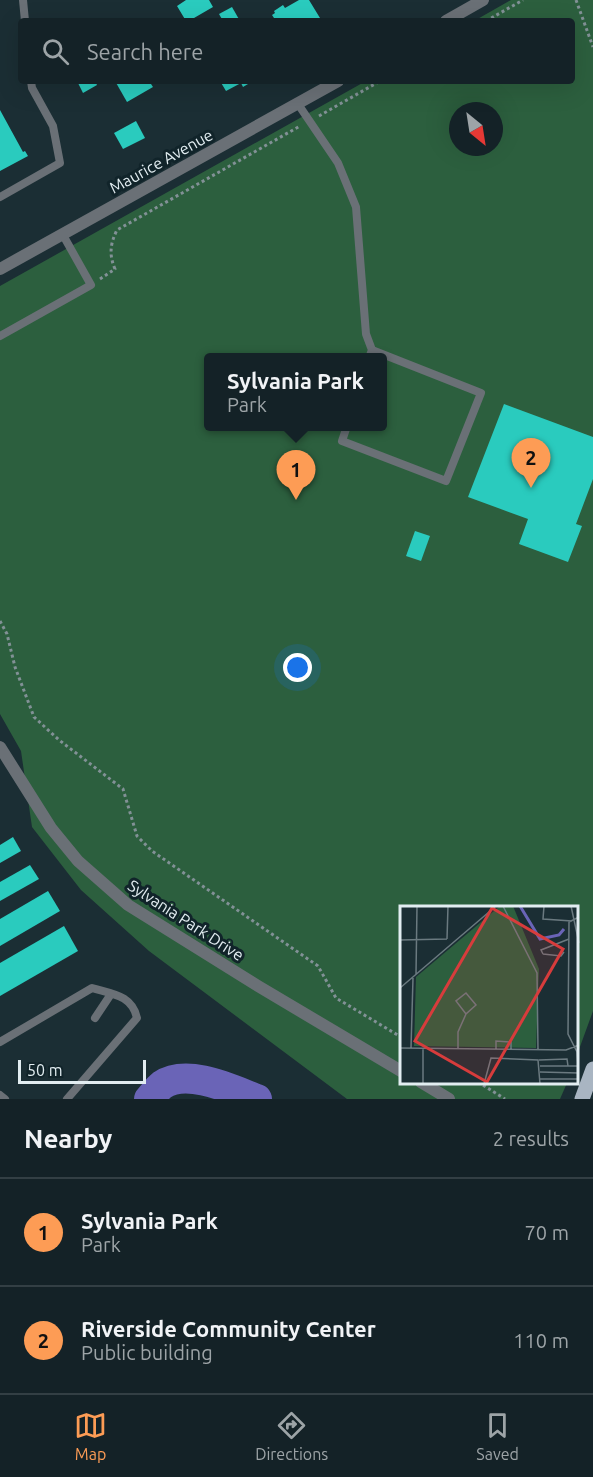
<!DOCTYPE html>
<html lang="en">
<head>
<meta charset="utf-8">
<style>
  body { margin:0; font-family:Ubuntu,sans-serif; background:#1d2a2f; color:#f1f3f6 }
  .compass { position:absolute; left:449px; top:102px; width:54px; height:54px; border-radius:50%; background:#142227; box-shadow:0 6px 24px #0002; rotate:150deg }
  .scale { position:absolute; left:18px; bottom:15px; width:128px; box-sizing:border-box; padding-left:6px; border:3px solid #e2edf1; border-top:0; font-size:16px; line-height:21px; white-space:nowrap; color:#e2edf1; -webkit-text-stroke:4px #11242a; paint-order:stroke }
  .you { position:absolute; left:298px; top:668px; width:21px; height:21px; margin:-15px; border:4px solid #fff; border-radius:50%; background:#1a73e8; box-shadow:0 0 0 9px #1a73e833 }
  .badge { display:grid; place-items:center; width:39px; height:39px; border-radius:50%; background:#fd9c55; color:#111; font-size:20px; font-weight:700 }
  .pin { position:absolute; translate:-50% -50px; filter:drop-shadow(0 2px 3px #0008) }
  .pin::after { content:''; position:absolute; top:32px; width:21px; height:18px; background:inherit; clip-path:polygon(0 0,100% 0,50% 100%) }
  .popup { position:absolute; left:204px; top:353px; width:183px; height:78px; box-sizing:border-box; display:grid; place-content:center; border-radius:6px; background:#142227; filter:drop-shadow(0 2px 4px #0005); font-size:20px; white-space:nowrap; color:#9da4a7 }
  .popup b { font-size:22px; color:#f1f3f6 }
  .popup::after { content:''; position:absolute; left:50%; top:100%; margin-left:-12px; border:12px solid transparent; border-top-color:#142227 }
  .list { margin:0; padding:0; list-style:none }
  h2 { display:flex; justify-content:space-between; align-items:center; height:78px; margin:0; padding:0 24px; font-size:26px }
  h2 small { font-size:20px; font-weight:400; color:#9da4a7 }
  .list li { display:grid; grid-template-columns:39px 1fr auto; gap:18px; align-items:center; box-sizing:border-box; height:108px; padding:0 24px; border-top:2px solid #333f44 }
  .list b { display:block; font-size:22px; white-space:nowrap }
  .list p { margin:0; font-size:20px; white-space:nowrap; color:#9da4a7 }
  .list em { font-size:20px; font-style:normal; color:#9da4a7 }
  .icon { flex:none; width:33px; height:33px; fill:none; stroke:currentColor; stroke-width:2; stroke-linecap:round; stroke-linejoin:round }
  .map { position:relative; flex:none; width:593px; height:1099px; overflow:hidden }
  .search { position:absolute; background:#142227; box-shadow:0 6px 24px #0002; left:18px; right:18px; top:18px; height:66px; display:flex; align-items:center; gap:15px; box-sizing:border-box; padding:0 21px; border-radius:6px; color:#9da4a7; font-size:22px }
  .sheet { height:294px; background:#142227 }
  nav { display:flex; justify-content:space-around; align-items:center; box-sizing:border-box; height:84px; border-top:2px solid #333f44; background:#142227; font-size:16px; color:#9da4a7 }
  nav a { display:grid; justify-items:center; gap:3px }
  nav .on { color:#fd9c55 }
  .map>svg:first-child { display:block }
  .green { fill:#2c5f3e; fill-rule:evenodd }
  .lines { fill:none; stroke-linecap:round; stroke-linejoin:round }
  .river { stroke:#6a64b7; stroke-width:30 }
  .building { fill:#2acbbe }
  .path { stroke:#829196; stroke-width:3; stroke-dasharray:3 3; stroke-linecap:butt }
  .service { stroke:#6a7076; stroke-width:8 }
  .minor { stroke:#6a7076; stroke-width:12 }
  .primary { stroke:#a9b5c2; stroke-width:15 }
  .labels { text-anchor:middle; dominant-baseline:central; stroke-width:6; stroke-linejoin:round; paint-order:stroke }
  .street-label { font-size:16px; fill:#e2edf1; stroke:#11242a }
  .inset-river { fill:none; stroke:#6a64b7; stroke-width:3 }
  .inset-road { fill:none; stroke:#6b7a80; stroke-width:1.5 }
  .view { fill:#d73c3c; fill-opacity:0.15; stroke:#d73c3c; stroke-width:3 }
  .inset-edge { fill:none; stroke:#e2edf1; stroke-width:3 }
</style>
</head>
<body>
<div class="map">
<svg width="593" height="1099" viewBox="0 0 593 1099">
  <rect width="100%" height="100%" fill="#1b2e34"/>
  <path class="green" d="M511,0H593V1011L577,1055L576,907H401V1082L567,1083L560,1099H347L149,951L81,890L32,827L21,751L0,714V286L366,81H572V21H474ZM458,111H494V147H458ZM209,358H383V426H209Z"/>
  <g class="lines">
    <path class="river" d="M149,1099C153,1095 157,1089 162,1085C187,1068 231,1089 257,1099"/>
  </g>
  <g class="building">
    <polygon points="186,0 209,0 213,7 194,18 196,21 186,21 177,6"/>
    <polygon points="299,0 309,0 320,18 314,21 276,21 272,15 275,13 274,11 283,5 285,8"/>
    <polygon points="232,7 240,21 223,21 219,14"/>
    <polygon points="77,81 95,81 97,85 83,93"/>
    <polygon points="115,81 149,81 153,87 127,102"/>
    <polygon points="220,81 253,81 243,87 241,83 226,91"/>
    <polygon points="0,110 23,152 25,151 28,156 0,171"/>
    <polygon points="136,121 145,138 123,149 114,133"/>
    <polygon points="504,404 593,437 593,479 576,524 582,526 568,562 519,544 528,519 468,497"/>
    <polygon points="415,531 430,536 421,561 406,556"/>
    <polygon points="13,837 21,851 0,863 0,845"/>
    <polygon points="30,865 39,879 0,901 0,882"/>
    <polygon points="48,891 60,911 0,946 0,919"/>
    <polygon points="64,926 78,951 0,996 0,963"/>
  </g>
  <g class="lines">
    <g class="path">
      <polyline points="576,0 593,47"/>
      <polyline points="486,21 523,0"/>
      <polyline points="319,116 380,81"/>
      <path d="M100,279L115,269C109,255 110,244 117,230L300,126"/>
      <polyline points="0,621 7,634 15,667 34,717 59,740 123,789 137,836 152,851 318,966 336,998 401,1037"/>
      <polyline points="478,1082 505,1099"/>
    </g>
    <g class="service">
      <polyline points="23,0 25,21"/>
      <polyline points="298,104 338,163 356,207 366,334 372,350 369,358"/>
      <polyline points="0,197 60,163 53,126 32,88 31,81"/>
      <polyline points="0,336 91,285 63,235"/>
      <polyline points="347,426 342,441 446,481 481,393 372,350"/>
      <polyline points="95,1018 111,994"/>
      <path d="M0,1042L92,988C112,994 132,995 137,1018L67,1099"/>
      <polyline points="0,1095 5,1099"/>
    </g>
    <g class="minor">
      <polyline points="446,21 483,0"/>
      <polyline points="0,269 338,81"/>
      <polyline points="0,747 51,828 78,861 128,905 258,986 401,1071"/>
      <polyline points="421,1082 449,1099"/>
    </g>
    <polyline class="primary" points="582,1099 593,1069"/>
  </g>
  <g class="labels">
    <g class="street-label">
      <text transform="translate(161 161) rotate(-29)">Maurice Avenue</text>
      <text transform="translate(186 920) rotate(33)">Sylvania Park Drive</text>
    </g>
  </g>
  <g transform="translate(400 906)">
    <rect width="178" height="178" fill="#1b2e34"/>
    <path d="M100,0H113L139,63L136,142L14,140L16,71Z" fill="#2c5f3e"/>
    <path class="inset-river" d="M120,0L140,33L159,29L164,23"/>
    <path class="inset-road" d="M103,0L137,67L138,144M144,0L143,13L172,15M171,0L179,37M47,33L48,0M0,34L47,33M143,48L141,44L169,33M143,48L161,50L164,46M16,68L17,0M0,82L96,0M0,142L166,144L179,139M11,142L13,72M58,143V126L66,108L76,99L66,87L56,95L66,108M96,144V135L111,136V143M139,154L167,153L168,160M140,160H177M178,160L177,146L168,128L169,16L179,11M140,166L179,167M140,173H179M23,178V142M84,178L91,152L138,154L140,178"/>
    <path class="view" d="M92,2L163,43L87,176L15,135Z"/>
    <rect width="178" height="178" class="inset-edge"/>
  </g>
</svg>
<svg class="compass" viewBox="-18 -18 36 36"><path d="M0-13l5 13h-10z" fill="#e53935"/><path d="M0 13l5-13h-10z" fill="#9da4a7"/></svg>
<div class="scale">50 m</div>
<div class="you"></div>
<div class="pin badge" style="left:296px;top:500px">1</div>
<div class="popup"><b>Sylvania Park</b>Park</div>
<div class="pin badge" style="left:531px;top:488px">2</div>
<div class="search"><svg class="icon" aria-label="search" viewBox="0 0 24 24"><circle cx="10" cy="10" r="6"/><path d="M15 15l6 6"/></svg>Search here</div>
</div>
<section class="sheet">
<h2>Nearby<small>2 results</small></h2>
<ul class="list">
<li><span class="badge">1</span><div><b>Sylvania Park</b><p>Park</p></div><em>70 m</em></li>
<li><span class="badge">2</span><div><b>Riverside Community Center</b><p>Public building</p></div><em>110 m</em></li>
</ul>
</section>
<nav>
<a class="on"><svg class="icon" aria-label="map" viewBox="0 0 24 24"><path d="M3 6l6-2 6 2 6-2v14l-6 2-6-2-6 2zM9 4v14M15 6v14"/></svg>Map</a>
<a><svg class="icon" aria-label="directions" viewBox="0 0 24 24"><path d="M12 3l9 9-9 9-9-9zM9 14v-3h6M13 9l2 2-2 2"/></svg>Directions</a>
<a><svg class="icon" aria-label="saved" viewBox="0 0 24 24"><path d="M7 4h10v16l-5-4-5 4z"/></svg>Saved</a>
</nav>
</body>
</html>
